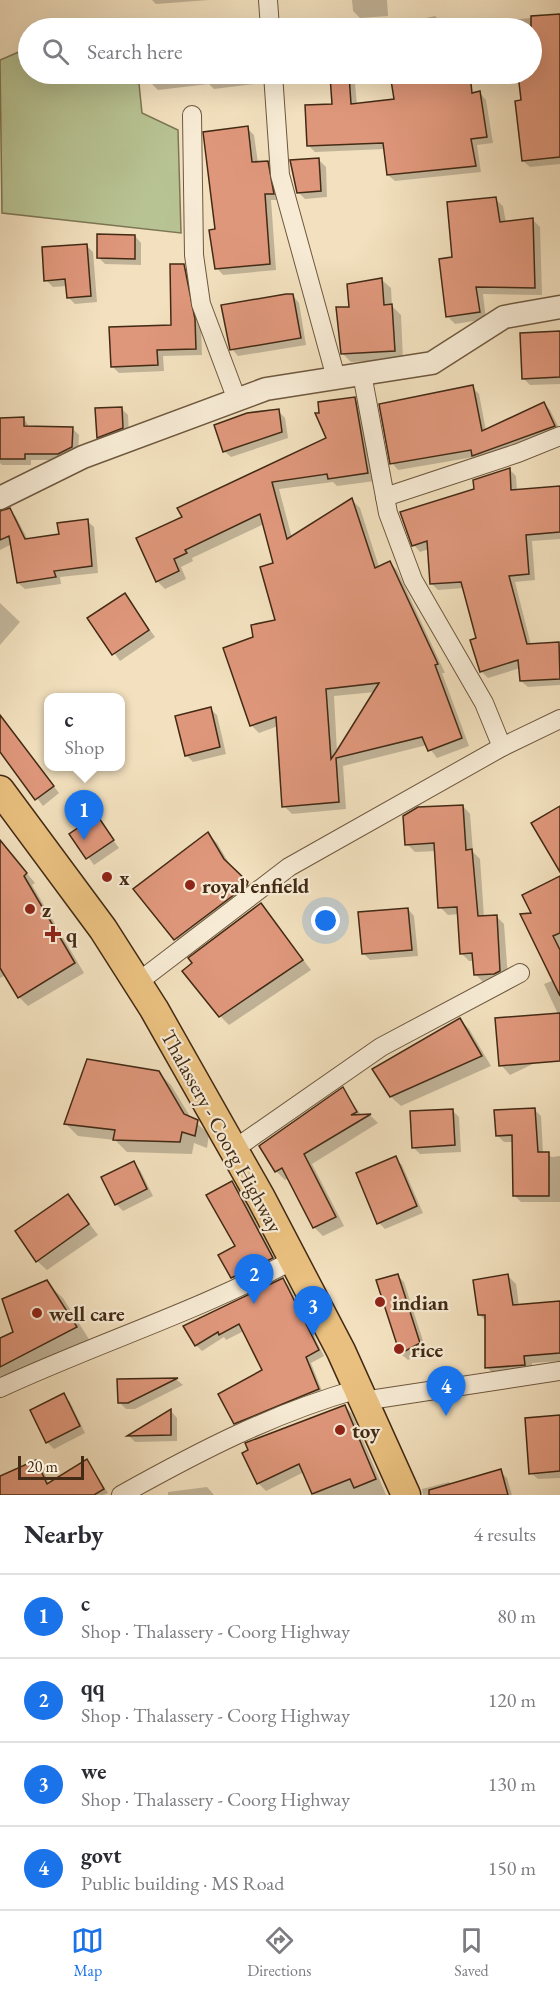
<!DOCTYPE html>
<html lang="en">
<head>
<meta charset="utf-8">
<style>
  body { margin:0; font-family:"EB Garamond",serif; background:#f2f2f3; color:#2b2b33 }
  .scale { position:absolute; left:18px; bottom:15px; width:66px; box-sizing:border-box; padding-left:6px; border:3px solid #422a14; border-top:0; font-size:16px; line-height:21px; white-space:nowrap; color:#422a14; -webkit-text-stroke:4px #f7ebd5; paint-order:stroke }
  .you { position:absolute; left:326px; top:921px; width:21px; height:21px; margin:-15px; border:4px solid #fff; border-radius:50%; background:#1a73e8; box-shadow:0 0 0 9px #1a73e833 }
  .badge { display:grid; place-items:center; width:39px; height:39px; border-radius:50%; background:#1a73e8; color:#fff; font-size:20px; font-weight:700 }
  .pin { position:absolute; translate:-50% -50px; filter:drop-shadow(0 2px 3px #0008) }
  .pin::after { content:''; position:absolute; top:32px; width:21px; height:18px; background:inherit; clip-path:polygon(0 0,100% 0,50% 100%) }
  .popup { position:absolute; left:44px; top:693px; width:81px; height:78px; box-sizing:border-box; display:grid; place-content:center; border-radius:12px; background:#fff; filter:drop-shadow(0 2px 4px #0005); font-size:20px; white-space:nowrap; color:#7c7c81 }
  .popup b { font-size:22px; color:#2b2b33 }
  .popup::after { content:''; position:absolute; left:50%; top:100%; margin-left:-12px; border:12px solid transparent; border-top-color:#fff }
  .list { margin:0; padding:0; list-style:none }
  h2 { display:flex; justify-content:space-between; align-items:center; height:78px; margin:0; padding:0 24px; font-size:26px }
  h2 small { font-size:20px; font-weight:400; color:#7c7c81 }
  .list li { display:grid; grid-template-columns:39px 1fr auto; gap:18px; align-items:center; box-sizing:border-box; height:84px; padding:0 24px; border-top:2px solid #e1e1e2 }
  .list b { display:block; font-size:22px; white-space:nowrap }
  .list p { margin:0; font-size:20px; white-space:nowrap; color:#7c7c81 }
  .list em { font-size:20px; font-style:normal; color:#7c7c81 }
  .icon { flex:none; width:33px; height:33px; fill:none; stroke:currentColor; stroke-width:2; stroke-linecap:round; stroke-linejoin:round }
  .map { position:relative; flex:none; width:560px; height:1495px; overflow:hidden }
  .search { position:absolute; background:#fff; box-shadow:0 6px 24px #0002; left:18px; right:18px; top:18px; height:66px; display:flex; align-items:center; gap:15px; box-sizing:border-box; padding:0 21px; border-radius:33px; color:#7c7c81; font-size:22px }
  .sheet { height:414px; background:#fff }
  nav { display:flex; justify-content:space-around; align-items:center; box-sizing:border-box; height:84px; border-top:2px solid #e1e1e2; background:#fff; font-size:16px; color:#7c7c81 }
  nav a { display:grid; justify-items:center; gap:3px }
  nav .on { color:#1a73e8 }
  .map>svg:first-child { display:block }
  .green { fill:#b8c393; stroke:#7d7654; stroke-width:1.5 }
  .shadow { fill:#0003; fill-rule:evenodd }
  .building { fill:#df977b; stroke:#422a14; stroke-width:1.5; fill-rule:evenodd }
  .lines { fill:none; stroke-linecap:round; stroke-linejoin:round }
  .minor-casing { stroke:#6e583e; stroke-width:20 }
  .tertiary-casing { stroke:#6e583e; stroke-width:25 }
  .primary-casing { stroke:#422a14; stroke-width:31 }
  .minor { stroke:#f7ebd5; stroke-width:18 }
  .tertiary { stroke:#f7ebd5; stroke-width:22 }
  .primary { stroke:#e9c07f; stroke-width:28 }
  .poi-dot { fill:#8f2418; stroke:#f7ebd5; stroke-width:2 }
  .labels { text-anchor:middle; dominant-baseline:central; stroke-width:4.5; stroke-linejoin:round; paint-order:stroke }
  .poi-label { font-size:21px; font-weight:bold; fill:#422a14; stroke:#f7ebd5; text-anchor:start }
  .street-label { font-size:21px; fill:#422a14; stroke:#f7ebd5 }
</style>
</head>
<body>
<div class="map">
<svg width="560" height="1495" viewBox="0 0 560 1495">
  <rect width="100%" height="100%" fill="#f2e0be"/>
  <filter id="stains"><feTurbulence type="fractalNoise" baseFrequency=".00333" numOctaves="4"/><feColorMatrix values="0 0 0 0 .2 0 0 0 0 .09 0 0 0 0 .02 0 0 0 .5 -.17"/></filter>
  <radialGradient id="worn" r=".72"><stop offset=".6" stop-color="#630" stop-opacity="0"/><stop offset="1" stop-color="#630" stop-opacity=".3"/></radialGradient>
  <polygon class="green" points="28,48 28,74 138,74 142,113 178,130 181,233 2,213 0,60"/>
  <g class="shadow">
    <polygon points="120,0 209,0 156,4 152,0"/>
    <polygon points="352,0 387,0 388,16 360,18 353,11"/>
    <polygon points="560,15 560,164 530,167 523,161 520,74 532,74 532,28 512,28 511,20"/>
    <polygon points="435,16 442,23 443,28 383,28"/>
    <polygon points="240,24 245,28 211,28"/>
    <polygon points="150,74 253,74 254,84 214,89 209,84 158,90 152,84"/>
    <polygon points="391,74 452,74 456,97 480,93 486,100 493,143 477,145 481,172 395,181 388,175 385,149 315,152 309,146 348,76 355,83 357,105 396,100"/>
    <polygon points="247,128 254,135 258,163 267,163 274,169 279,200 271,200 276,270 223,275 217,268 216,231"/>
    <polygon points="319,160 326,167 327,197 305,199 298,192"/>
    <polygon points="495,199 503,206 506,223 532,219 540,227 542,295 483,294 486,319 455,324 447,316 454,259"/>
    <polygon points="135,236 141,243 141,265 105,264 98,257"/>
    <polygon points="87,246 93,252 97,302 75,304 68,297 67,286 53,287 46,280"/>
    <polygon points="183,266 190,272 201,327 202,355 163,356 164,371 119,373 112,366 172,326"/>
    <polygon points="382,280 391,288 392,306 401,315 403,359 351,362 342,353 351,308"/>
    <polygon points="293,296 299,303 306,345 238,356 232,349"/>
    <polygon points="560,333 560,384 530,385 524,379"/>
    <polygon points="472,387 479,394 486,431 544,403 550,410 560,430 480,462 474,457 398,470 392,463"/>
    <path d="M354,398L362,406L375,481L337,486L333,482L279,489L292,538L352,500L360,508L379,567L389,562L397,570L445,673H442L469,746L437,758L427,745L343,766L346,809L292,814L284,806L278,726L259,733L251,725L255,638L277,621L275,564L264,524L192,558L193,561L181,567L186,579L165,589L157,581L184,518L327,439ZM375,692L337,752L334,696Z"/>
    <polygon points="121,408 128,415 129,434 105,443 98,437"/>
    <polygon points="278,411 285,418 288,438 231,457 224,451"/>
    <polygon points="0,419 24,419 30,428 72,428 79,435 78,454 65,460 31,460 31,465 2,465 0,463"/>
    <polygon points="509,469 516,476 517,491 560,488 560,539 532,541 535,580 515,582 531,645 560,646 560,685 528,687 521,681 520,668 488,678 481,671 478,639 464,588 438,590 431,583 429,549 420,552 414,545 476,490"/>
    <polygon points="9,510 16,517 28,540 60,535 87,521 94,527 98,573 60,577 61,584 25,589 18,583 12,544 0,550 0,514"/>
    <polygon points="125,595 155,637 120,661 90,618"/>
    <polygon points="0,603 20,622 0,645"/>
    <polygon points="210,709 217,715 226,754 193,762 186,755"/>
    <polygon points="0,716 59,793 43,806 0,749"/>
    <polygon points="463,806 470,814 473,852 480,859 484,917 497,917 504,924 508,978 502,981 483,982 475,974 474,961 469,961 461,953 459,914 448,915 440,907 436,851 415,852 407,844"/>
    <polygon points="96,817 119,848 94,865 71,834"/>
    <polygon points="208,834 217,843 233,870 257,893 185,949 135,890"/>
    <polygon points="2,844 35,883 32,885 84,973 28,1006 19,997 6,975 0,978"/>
    <polygon points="560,878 560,1051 510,1075 501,1065 558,1014 544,984 554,980 533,914"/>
    <polygon points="261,905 311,970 229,1025 220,1016"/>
    <polygon points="408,909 414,916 418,956 370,960 363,953"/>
    <polygon points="460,1020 469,1029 491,1066 401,1106 391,1097"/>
    <polygon points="158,1072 171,1085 191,1118 209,1134 207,1148 194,1143 192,1154 127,1152 115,1140 78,1136 66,1124"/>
    <polygon points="342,1089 362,1116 370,1115 378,1123 312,1164 344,1226 323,1236 314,1227 289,1178 285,1180 276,1171"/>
    <polygon points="452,1110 459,1117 461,1152 420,1154 413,1147"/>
    <polygon points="535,1110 541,1116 543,1153 552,1157 560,1156 560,1202 521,1202 515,1196 514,1142 504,1142 497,1135"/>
    <polygon points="395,1158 402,1165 423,1213 385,1229 379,1223"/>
    <polygon points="134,1163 140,1170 153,1196 123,1211 116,1204"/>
    <polygon points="232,1183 239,1189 278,1265 239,1284 232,1277 237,1247"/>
    <polygon points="68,1196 98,1235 47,1270 37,1261"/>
    <polygon points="397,1275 404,1282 426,1350 408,1360 401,1354 378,1281"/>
    <polygon points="508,1276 516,1284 519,1306 560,1303 560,1361 532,1363 532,1373 495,1376 487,1367 486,1321 480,1315"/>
    <polygon points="283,1279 289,1286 324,1356 311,1363 324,1396 241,1429 235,1423 264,1370 244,1331 226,1340 224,1337 202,1351 196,1345"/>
    <polygon points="46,1282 63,1298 92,1344 0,1392 0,1340 15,1332"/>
    <polygon points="177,1380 183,1385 135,1409 126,1409 119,1402 119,1381"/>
    <polygon points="63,1395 70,1402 85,1433 54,1449 47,1442"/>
    <polygon points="345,1406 352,1414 386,1495 314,1495 304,1472 266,1491 258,1483"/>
    <polygon points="171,1411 177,1418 177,1441 135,1442 129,1436"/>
    <polygon points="560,1417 560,1478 538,1479 531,1473"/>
    <polygon points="87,1461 108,1493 103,1495 0,1495 0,1478 36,1462 42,1468 49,1484"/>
    <polygon points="500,1471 507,1478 512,1495 423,1495 422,1489 449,1482 452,1485"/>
    <polygon points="207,1487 214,1495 168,1495 168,1492"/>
  </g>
  <g class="building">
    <polygon points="560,14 560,157 522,161 515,101 521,100 518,74 531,74 531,16"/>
    <polygon points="349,74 351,104 394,99 390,74 470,74 472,93 480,91 487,137 471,139 476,166 387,175 383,143 307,146 305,105 332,104 330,76"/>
    <polygon points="248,126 252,162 268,161 274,194 265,194 270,264 215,269 209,230 215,229 203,132"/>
    <polygon points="319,158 321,191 297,193 290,160"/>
    <polygon points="496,197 500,222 533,218 535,288 476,287 480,312 446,317 439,259 452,257 447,202"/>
    <polygon points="97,234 135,235 135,259 97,258"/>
    <polygon points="87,244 91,296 67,298 65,279 44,281 42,247"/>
    <polygon points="170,264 184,264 195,319 196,349 157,350 158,365 111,367 109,327 171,325"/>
    <polygon points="382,278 384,305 392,304 395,351 341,354 336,307 349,307 347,284"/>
    <polygon points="286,294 293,294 301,338 230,350 221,305"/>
    <polygon points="560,331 560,377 522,379 520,333"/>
    <polygon points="473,385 482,431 544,402 555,426 472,456 471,450 390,464 379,404"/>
    <path d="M355,397L368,473L328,479L327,474L272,482L287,539L352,498L375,568L390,561L438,664L435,665L462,738L428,751L422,737L336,758L339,802L282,807L276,717L250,726L223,648L253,637L251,625L275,620L260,567L273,563L260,514L185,550L187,553L174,559L179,571L156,582L136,538L182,517L177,508L326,438L315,413H319L318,402ZM379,683L336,752L331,759L326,689Z"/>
    <polygon points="122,407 123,428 97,438 95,408"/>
    <polygon points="279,409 282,432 223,452 214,425 247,413"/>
    <polygon points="24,417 24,426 73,427 72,447 58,454 25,454 25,459 0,459 0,418"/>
    <polygon points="510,468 511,490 560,486 560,532 526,535 529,574 509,576 527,644 559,642 560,679 520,681 518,660 480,672 470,640 476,638 461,582 430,584 427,541 412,546 400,512 474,489 473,480"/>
    <polygon points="10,508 25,539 59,534 57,523 88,519 92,566 54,571 56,577 17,583 9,536 0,540 0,511"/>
    <polygon points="125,593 149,630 112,655 87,618"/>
    <polygon points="211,707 220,747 185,756 175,716"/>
    <polygon points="0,715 54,786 35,800 0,752"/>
    <polygon points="463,805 466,850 472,849 478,916 497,915 500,971 494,974 474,975 472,953 460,954 457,907 438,908 434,843 405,845 403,816 418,807"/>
    <polygon points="560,806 560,872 531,823"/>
    <polygon points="97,815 114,840 86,859 69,834"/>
    <polygon points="208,832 224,859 248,882 247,885 174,940 133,889"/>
    <polygon points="0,840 27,873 24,876 75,963 18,998 0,968"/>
    <polygon points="560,876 560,933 553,936 560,950 560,996 520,914 531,913 522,895"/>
    <polygon points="261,903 303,960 219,1017 182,971 192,963 188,958"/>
    <polygon points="408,908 412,950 362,954 358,912"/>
    <polygon points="560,1013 560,1061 499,1066 495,1018"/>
    <polygon points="460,1018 482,1056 390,1097 372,1069"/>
    <polygon points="87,1059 159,1071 184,1114 198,1120 195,1136 182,1132 180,1142 113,1140 115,1130 64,1124"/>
    <polygon points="343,1087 357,1112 351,1115 371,1114 304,1154 336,1217 313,1228 282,1168 275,1172 259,1146"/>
    <polygon points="535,1108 538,1152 549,1152 549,1196 513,1196 512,1135 496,1136 494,1110"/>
    <polygon points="453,1109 455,1145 412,1148 410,1111"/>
    <polygon points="396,1156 417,1206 377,1224 356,1173"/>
    <polygon points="134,1161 147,1189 115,1205 101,1177"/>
    <polygon points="232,1181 273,1258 231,1278 218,1255 235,1246 206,1195"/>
    <polygon points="68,1194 89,1224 36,1262 15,1231"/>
    <polygon points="398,1274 420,1343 400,1354 376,1280"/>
    <polygon points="508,1274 513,1305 560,1301 560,1353 524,1356 525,1365 485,1368 485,1315 478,1315 473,1280"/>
    <polygon points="283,1278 319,1350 306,1357 319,1389 234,1424 218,1394 262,1370 239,1324 219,1335 218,1332 195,1346 183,1326"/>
    <polygon points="47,1280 77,1327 0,1367 0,1338 13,1332 2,1299"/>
    <polygon points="178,1378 128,1403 118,1403 117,1379"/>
    <polygon points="64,1393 80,1426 46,1443 30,1410"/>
    <polygon points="345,1405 376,1479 354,1488 350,1479 312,1494 299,1464 257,1484 242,1453 248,1450 245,1443"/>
    <polygon points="171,1409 171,1435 127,1436"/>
    <polygon points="560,1415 560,1471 529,1474 525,1418"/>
    <polygon points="87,1459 104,1489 94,1495 0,1495 0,1476 36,1460 47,1484"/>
    <polygon points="501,1469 508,1495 429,1495 429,1490"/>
  </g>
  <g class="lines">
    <g class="minor-casing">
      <g id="minor">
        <polyline points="268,0 270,28"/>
        <polyline points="273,74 280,175 336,378"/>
        <polyline points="192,115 194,255 201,304 237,400"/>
        <polyline points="362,374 388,513 413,580 484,703 502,747"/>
        <polyline points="385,497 518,453 560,436"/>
        <polyline points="137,983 289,867 502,747 560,719"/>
        <polyline points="233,1150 381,1047 520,973"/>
        <path d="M0,1388C97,1343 199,1311 293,1260"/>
        <polyline points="363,1401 560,1371"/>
        <path d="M121,1495C200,1451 271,1414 358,1389"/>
      </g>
    </g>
    <g class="tertiary-casing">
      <polyline id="tertiary" points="0,498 83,457 266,389 432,363 504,317 560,307"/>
    </g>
    <g class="primary-casing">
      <polyline id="primary" points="0,790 103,929 154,1009 261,1198 341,1351 406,1495"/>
    </g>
    <use href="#minor" class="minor"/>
    <use href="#tertiary" class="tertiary"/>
    <use href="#primary" class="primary"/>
  </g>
  <g class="poi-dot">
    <circle cx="107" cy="877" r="6"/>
    <circle cx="190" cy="885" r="6"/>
    <circle cx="30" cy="909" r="6"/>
    <path d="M50 925h6v6h6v6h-6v6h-6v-6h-6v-6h6z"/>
    <circle cx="380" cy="1302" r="6"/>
    <circle cx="37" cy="1313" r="6"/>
    <circle cx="399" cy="1349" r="6"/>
    <circle cx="340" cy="1430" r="6"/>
  </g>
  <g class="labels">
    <g class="poi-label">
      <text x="119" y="877">x</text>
      <text x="202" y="885">royal enfield</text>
      <text x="42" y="909">z</text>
      <text x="66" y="934">q</text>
      <text x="392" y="1302">indian</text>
      <text x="49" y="1313">well care</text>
      <text x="411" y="1349">rice</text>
      <text x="352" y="1430">toy</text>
    </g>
    <g class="street-label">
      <text transform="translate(222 1131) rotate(61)">Thalassery - Coorg Highway</text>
    </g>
  </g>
  <rect width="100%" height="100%" filter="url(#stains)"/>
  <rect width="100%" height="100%" fill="url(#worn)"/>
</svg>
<div class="scale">20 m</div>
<div class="you"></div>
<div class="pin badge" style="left:84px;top:840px">1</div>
<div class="popup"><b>c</b>Shop</div>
<div class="pin badge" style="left:254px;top:1304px">2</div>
<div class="pin badge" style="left:313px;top:1336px">3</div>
<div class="pin badge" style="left:446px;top:1416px">4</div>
<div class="search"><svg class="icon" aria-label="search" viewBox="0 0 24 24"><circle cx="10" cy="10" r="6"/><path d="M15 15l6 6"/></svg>Search here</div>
</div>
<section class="sheet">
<h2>Nearby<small>4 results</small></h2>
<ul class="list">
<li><span class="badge">1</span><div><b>c</b><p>Shop · Thalassery - Coorg Highway</p></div><em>80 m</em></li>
<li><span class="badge">2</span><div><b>qq</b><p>Shop · Thalassery - Coorg Highway</p></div><em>120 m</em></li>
<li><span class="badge">3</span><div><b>we</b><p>Shop · Thalassery - Coorg Highway</p></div><em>130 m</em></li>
<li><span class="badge">4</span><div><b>govt</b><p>Public building · MS Road</p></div><em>150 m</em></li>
</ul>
</section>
<nav>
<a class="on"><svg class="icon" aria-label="map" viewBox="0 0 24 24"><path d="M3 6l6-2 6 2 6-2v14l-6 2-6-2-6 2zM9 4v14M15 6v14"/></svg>Map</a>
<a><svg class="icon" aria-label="directions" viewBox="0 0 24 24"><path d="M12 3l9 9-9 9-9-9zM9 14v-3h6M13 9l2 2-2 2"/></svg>Directions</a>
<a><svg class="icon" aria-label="saved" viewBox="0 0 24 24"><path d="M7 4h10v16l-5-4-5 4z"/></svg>Saved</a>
</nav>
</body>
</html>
